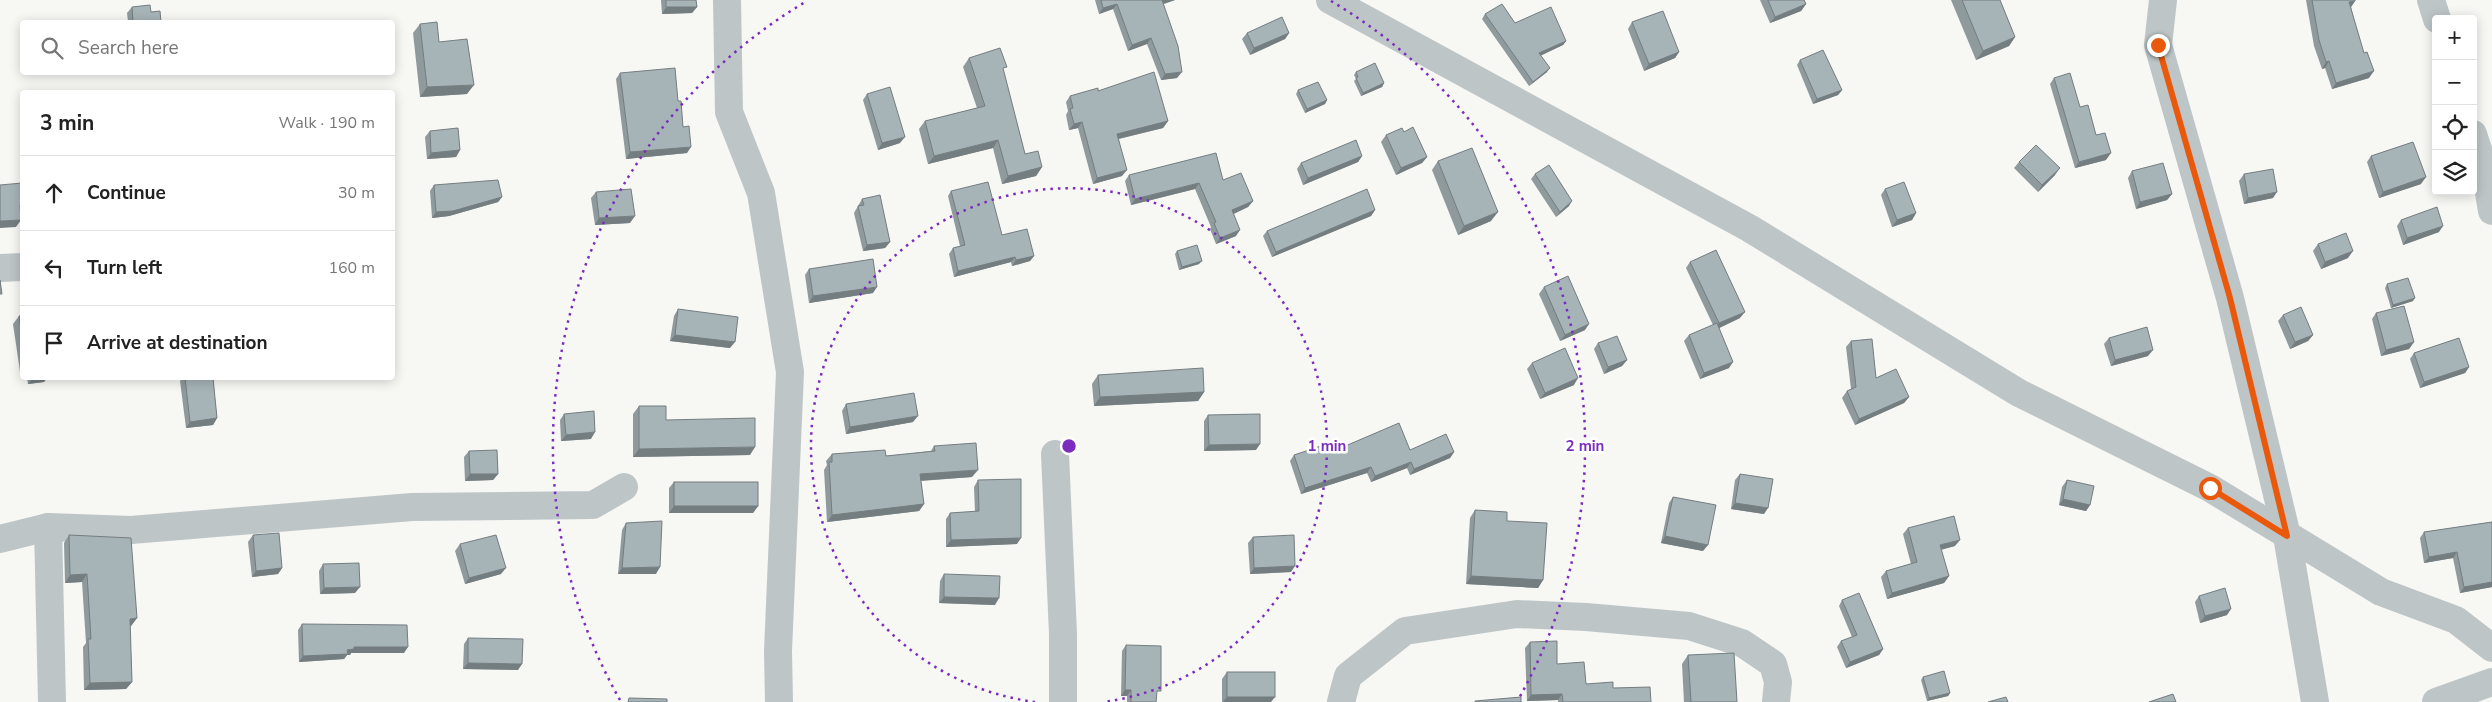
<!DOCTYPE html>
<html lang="en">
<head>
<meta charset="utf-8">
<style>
  body { margin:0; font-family:"Nunito Sans",sans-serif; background:#f6f6f6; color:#222 }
  .controls { position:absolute; right:15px; top:15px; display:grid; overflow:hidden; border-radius:5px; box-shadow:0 2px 12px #0003 }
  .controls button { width:45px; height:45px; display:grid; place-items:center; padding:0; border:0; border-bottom:1px solid #e0e0e0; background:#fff; color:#222; font:25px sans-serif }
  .stop { position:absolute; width:15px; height:15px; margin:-11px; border:4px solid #ea580c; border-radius:50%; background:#fff }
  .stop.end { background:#ea580c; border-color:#fff; box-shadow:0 1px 5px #0008 }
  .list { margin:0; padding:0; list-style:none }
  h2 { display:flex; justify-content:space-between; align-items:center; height:65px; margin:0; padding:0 20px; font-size:21px }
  h2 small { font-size:16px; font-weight:400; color:#767676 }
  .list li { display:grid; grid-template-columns:32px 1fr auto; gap:15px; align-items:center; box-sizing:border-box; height:75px; padding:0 20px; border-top:1px solid #e0e0e0 }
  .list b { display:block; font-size:19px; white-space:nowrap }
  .list em { font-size:16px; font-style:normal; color:#767676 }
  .icon { flex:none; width:28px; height:28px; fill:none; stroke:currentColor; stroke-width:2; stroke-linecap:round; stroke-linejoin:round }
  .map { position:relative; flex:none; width:2492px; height:702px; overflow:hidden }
  .search { position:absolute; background:#fff; box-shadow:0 2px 12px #0003; left:20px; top:20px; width:375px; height:55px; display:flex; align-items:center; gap:12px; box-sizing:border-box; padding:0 18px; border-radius:5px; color:#767676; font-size:19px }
  .panel { position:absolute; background:#fff; box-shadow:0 2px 12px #0003; left:20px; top:90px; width:375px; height:290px; border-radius:5px }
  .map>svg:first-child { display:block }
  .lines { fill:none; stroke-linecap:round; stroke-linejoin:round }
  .minor { stroke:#bdc5c7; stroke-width:28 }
  .wall { fill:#8f9a9d }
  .shaded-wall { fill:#747d80 }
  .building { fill:#a6b3b7; stroke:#747d80 }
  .route { stroke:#ea580c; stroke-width:6 }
  .ring { fill:none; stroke:#7b2cbf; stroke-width:2.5; stroke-dasharray:2.5 5 }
  .centre { fill:#7b2cbf; stroke:#fff; stroke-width:2.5 }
  .ring-label { font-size:15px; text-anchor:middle; font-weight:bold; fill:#7b2cbf; stroke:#fff; stroke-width:5; stroke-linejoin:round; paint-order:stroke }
</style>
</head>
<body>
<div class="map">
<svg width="2492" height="702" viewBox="0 0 2492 702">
  <rect width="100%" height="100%" fill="#f7f7f4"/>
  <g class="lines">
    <g class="minor">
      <polyline points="727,0 729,112 761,193 790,372 778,651 779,702"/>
      <polyline points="1330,0 1749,228 2019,393 2210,488 2381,592 2456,620 2492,648"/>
      <polyline points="2163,0 2158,45 2230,298 2287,536 2315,702"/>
      <polyline points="2431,0 2437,19"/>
      <polyline points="2473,134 2486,174 2492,211"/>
      <polyline points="0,268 22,267"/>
      <polyline points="1055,454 1063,634 1063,702"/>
      <polyline points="48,527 52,702"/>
      <polyline points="0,539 48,527 131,530 412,507 593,505 624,487"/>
      <polyline points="1341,702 1348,676 1405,631 1517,614 1586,617 1689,626 1742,643 1773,664 1778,682 1776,702"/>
      <polyline points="2436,702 2492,682"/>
    </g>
  </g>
  <g class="wall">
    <polygon points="661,0 696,0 697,7 692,13 662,14"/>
    <polygon points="1095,0 1175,0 1163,4 1177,78 1161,80 1147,44 1128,51 1113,9 1099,14"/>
    <polygon points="1760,0 1804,0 1806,4 1801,11 1770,23"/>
    <polygon points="1951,0 2000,0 2015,37 2009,46 1976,60"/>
    <polygon points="2306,0 2355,0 2355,1 2351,7 2369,78 2332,89 2325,68 2322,69 2314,46"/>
    <polygon points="132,7 151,12 161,22 128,22 127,13"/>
    <polygon points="1485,14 1515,23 1566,41 1563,45 1540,55 1547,72 1529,86 1482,19"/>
    <polygon points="1632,22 1679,52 1675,58 1644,71 1628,29"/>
    <polygon points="420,24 439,42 467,94 420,97 413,33"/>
    <polygon points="1247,33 1289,33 1285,39 1250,55 1242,39"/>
    <polygon points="969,58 1003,72 1025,154 1042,167 1036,176 1002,184 993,148 928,164 919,129 925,121 977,108 963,67"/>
    <polygon points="1800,60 1842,90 1838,95 1813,104 1797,65"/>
    <polygon points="1356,72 1384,83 1382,87 1361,96 1354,81 1356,79 1354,75"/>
    <polygon points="620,73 678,101 687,153 626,159 616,79"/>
    <polygon points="2054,78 2080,107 2096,135 2106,160 2075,168 2050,84"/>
    <polygon points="1298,90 1327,100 1325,104 1305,113 1296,94"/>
    <polygon points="867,94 900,143 878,150 863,100"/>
    <polygon points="1070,96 1168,121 1163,128 1119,139 1122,176 1093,184 1078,128 1069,130 1066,115 1068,111 1066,102"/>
    <polygon points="430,131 460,150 456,157 427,159 425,137"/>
    <polygon points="1404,132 1427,157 1422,163 1396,175 1381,142 1386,135"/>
    <polygon points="1362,156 1358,162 1303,185 1297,169 1301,163"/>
    <polygon points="2371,156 2421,184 2379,198 2367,162"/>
    <polygon points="1438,161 1491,221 1458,235 1432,170"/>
    <polygon points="2019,162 2055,175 2038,192 2014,168"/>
    <polygon points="2132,171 2172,194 2167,200 2136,209 2128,178"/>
    <polygon points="1535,174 1569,206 1556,217 1531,179"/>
    <polygon points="2244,174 2273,198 2244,204 2239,181"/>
    <polygon points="1129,175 1223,180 1253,201 1248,207 1234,214 1236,236 1216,244 1210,229 1211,227 1195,189 1131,205 1125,181"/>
    <polygon points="434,185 502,197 498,202 449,216 432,218 430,191"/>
    <polygon points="1885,189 1916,213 1912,220 1892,227 1881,195"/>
    <polygon points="951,191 1002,235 1034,256 1030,261 1012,266 1011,262 954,277 949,254 953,248 960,246 948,196"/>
    <polygon points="596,192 630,223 595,225 591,198"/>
    <polygon points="862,199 890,242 885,248 863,251 854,213"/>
    <polygon points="1375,210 1371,216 1272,257 1263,236 1267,231"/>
    <polygon points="2401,220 2439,232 2403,245 2397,226"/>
    <polygon points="2318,244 2348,258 2321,269 2313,251"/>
    <polygon points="1177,251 1199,264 1179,270 1175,254"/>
    <polygon points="1690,262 1740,318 1719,328 1729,368 1700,379 1684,341 1689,335 1713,325 1686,268"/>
    <polygon points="809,269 873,293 809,303 805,275"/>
    <polygon points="2387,284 2413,301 2391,308 2385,288"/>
    <polygon points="1544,287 1585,330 1560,341 1539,294"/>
    <polygon points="678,309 730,348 670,341 674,316"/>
    <polygon points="2376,313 2414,342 2409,349 2381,356 2372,319"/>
    <polygon points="22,315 22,377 21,378 13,324 19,316"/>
    <polygon points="2283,315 2313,335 2308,341 2290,349 2278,321"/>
    <polygon points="2109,338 2148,356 2111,366 2104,344"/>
    <polygon points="1851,341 1876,378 1909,397 1904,403 1855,425 1842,398 1847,391 1851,389 1846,347"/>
    <polygon points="1598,343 1627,360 1622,366 1604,374 1594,349"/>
    <polygon points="2414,353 2469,367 2465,373 2420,388 2410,359"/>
    <polygon points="1532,363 1574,385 1540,399 1527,369"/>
    <polygon points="1098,375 1204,392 1198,401 1094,406 1092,384"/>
    <polygon points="27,378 47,378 44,382 28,384"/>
    <polygon points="183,378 213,378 217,418 213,425 186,428 180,381"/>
    <polygon points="846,404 913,422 846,434 842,411"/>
    <polygon points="639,406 666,420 750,455 633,457 633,414"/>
    <polygon points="564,414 591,439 561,441 560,420"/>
    <polygon points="1208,415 1256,450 1204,451 1204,421"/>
    <polygon points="934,446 972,477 921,481 924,504 919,511 827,522 824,470 827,465 826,461 832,454 886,456 931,451"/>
    <polygon points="1336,450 1410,450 1454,452 1450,458 1410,475 1407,468 1371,482 1367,473 1301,494 1290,461 1294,455"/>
    <polygon points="469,451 498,474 493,480 465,481 464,457"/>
    <polygon points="1740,474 1764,514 1731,509 1735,480"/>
    <polygon points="978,480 1017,544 946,547 946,519 950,513 975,512 974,487"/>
    <polygon points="2067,480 2090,505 2086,511 2059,505 2062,487"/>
    <polygon points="674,482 758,506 753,513 669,513 669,488"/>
    <polygon points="1673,497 1703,551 1661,543 1669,503"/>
    <polygon points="1475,510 1507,521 1543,580 1538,588 1466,584 1470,518"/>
    <polygon points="2492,522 2492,587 2460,593 2453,558 2424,563 2420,538 2424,532"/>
    <polygon points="626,523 656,574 618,574 622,530"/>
    <polygon points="1908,528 1955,546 1941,550 1949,576 1944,583 1887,599 1881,577 1886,571 1911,564 1903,534"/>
    <polygon points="69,535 137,618 131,626 130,626 132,682 126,689 84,690 83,647 86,643 82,582 65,583 64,543"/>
    <polygon points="253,535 282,568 278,574 252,577 248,542"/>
    <polygon points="1253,537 1291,572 1250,574 1248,543"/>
    <polygon points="460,544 501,574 465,584 455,551"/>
    <polygon points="323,564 355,593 320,594 319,571"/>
    <polygon points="944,574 995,605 939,603 940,581"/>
    <polygon points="2199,596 2227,615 2200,623 2195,602"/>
    <polygon points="1842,600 1883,649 1879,655 1846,668 1837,647 1841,641 1852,637 1839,606"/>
    <polygon points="302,624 404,653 351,653 350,655 347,655 344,659 299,662 298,630"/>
    <polygon points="468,638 518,670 463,669 464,644"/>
    <polygon points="1530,642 1557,664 1586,684 1613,688 1651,702 1558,702 1558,700 1527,701 1525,648"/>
    <polygon points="1126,645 1157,696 1156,702 1127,702 1127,696 1121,696 1122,651"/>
    <polygon points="1688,655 1737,702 1684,702 1682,664"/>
    <polygon points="1227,672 1271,702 1222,702 1222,679"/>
    <polygon points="1923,677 1950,693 1948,696 1927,701 1921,680"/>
  </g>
  <g class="shaded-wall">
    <polygon points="1162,0 1175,0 1158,6"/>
    <polygon points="2355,1 2351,7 2349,2"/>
    <polygon points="1117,4 1113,9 1099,14 1103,8"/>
    <polygon points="1806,4 1801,11 1770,23 1775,17"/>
    <polygon points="666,7 697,7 692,13 662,14"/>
    <polygon points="1289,33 1285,39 1250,55 1254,48"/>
    <polygon points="2015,37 2009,46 1976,60 1983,51"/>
    <polygon points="1151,38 1147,44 1128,51 1132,45"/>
    <polygon points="1566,41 1563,45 1536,58 1539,53"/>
    <polygon points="1679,52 1675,58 1644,71 1649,64"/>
    <polygon points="2329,61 2325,68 2322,69 2326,62"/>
    <polygon points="1550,68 1547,72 1529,86 1533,82"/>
    <polygon points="2374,71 2369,78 2332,89 2336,83"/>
    <polygon points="1182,72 1177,78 1161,80 1165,74"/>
    <polygon points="1384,83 1382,87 1361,96 1363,93"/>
    <polygon points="474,85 467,94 420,97 427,87"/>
    <polygon points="1842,90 1838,95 1813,104 1817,99"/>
    <polygon points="1327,100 1325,104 1305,113 1307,109"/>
    <polygon points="1168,121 1163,128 1113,140 1117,134"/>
    <polygon points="1082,122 1078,128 1069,130 1074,124"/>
    <polygon points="905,137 900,143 878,150 882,143"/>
    <polygon points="998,140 993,148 928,164 934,156"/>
    <polygon points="691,147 687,153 626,159 630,152"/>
    <polygon points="460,150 456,157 427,159 431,153"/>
    <polygon points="2111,153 2106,160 2075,168 2079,162"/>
    <polygon points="1362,156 1358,162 1303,185 1308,178"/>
    <polygon points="1427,157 1422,163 1396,175 1401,168"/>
    <polygon points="1042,167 1036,176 1002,184 1008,176"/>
    <polygon points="2060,168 2055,175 2038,192 2042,185"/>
    <polygon points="1127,170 1122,176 1093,184 1097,178"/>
    <polygon points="2426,177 2421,184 2379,198 2383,192"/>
    <polygon points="1199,183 1195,189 1131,205 1135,199"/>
    <polygon points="2277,192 2273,198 2244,204 2248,198"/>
    <polygon points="2172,194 2167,200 2136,209 2140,202"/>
    <polygon points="502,197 498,202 449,216 432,218 436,212"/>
    <polygon points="1253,201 1248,207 1228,216 1232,210"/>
    <polygon points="1572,201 1569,206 1556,217 1560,212"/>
    <polygon points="20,205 22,205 22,209 21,212"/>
    <polygon points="1375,210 1371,216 1272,257 1276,252"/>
    <polygon points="1498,212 1491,221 1458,235 1464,226"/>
    <polygon points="1916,213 1912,220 1892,227 1897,220"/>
    <polygon points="635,216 630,223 595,225 599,218"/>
    <polygon points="21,220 16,227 0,228 0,221"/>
    <polygon points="2443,226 2439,232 2403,245 2407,238"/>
    <polygon points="1240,230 1236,236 1216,244 1220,238"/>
    <polygon points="890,242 885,248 863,251 867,245"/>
    <polygon points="2353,251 2348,258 2321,269 2325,262"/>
    <polygon points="1034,256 1030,261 1012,266 1016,260"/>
    <polygon points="1015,257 1011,262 954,277 958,271"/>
    <polygon points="1202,261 1199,264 1179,270 1182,267"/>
    <polygon points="877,287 873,293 809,303 813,296"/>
    <polygon points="2415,298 2413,301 2391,308 2393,305"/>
    <polygon points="1745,312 1740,318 1715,330 1719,323"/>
    <polygon points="1589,324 1585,330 1560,341 1565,335"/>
    <polygon points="675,335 735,342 730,348 670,341"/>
    <polygon points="2313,335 2308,341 2290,349 2295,342"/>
    <polygon points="2414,342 2409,349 2381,356 2386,350"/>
    <polygon points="2153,350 2148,356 2111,366 2115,360"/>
    <polygon points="1627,360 1622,366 1604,374 1608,367"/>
    <polygon points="1733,362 1729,368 1700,379 1704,373"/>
    <polygon points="2469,367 2465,373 2420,388 2424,382"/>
    <polygon points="33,378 47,378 44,382 28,384"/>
    <polygon points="1578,378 1574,385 1540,399 1545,393"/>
    <polygon points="1204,392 1198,401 1094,406 1100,397"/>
    <polygon points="1909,397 1904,403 1855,425 1859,419"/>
    <polygon points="918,416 913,422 846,434 850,427"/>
    <polygon points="217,418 213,425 186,428 190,422"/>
    <polygon points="595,432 591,439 561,441 566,435"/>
    <polygon points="1260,444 1256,450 1204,451 1209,445"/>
    <polygon points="755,447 750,455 633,457 639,449"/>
    <polygon points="1454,452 1450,458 1410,475 1414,469"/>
    <polygon points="1411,462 1407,468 1371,482 1375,476"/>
    <polygon points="1371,467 1367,473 1301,494 1305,488"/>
    <polygon points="978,470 972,477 915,481 920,474"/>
    <polygon points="470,474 498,474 493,480 465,481"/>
    <polygon points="2063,499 2090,505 2086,511 2059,505"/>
    <polygon points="1735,503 1768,508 1764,514 1731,509"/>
    <polygon points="924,504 919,511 827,522 832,515"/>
    <polygon points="674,506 758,506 753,513 669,513"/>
    <polygon points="1665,536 1708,545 1703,551 1661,543"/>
    <polygon points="1021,538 1017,544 946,547 951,540"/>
    <polygon points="1960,540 1955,546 1935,551 1940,545"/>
    <polygon points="2457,552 2453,558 2424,563 2429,557"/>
    <polygon points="1295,566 1291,572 1250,574 1254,568"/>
    <polygon points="660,567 656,574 618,574 622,568"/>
    <polygon points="282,568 278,574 252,577 256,571"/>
    <polygon points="506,568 501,574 465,584 469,578"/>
    <polygon points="87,574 82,582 65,583 70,575"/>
    <polygon points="1471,576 1543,580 1538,588 1466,584"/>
    <polygon points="1949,576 1944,583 1887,599 1892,593"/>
    <polygon points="2492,582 2492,587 2460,593 2464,587"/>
    <polygon points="360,587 355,593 320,594 324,588"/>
    <polygon points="944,597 999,598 995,605 939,603"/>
    <polygon points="2231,609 2227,615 2200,623 2205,616"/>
    <polygon points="137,618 131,626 124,627 130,619"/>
    <polygon points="354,647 408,647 404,653 351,653 350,655 347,655 344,659 299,662 303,656 347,650"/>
    <polygon points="1883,649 1879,655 1846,668 1850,662"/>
    <polygon points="468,663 522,664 518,670 463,669"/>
    <polygon points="132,682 126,689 84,690 90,683"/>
    <polygon points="1125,690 1131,690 1127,696 1121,696"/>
    <polygon points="1950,693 1948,696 1927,701 1929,698"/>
    <polygon points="1562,694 1558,700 1527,701 1531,695"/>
    <polygon points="1227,697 1275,697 1271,702 1223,702"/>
  </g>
  <g class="building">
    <polygon points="666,0 696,0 697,7 666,7"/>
    <polygon points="1101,0 1163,0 1162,0 1178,46 1182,72 1165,74 1151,38 1132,45 1117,4 1103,8"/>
    <polygon points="1768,0 1804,0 1806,4 1775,17"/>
    <polygon points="1962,0 2000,0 2015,37 1983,51"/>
    <polygon points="2312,0 2355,0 2355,1 2349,2 2364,53 2367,52 2374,71 2336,83 2329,61 2326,62 2319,40"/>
    <polygon points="1502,4 1515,23 1551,7 1566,41 1539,53 1550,68 1533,82 1485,14"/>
    <polygon points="150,5 151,12 160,11 161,22 133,22 132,7"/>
    <polygon points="1663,11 1679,52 1649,64 1632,22"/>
    <polygon points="1282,17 1289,33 1254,48 1247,33"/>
    <polygon points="437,22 439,42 467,39 474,85 427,87 420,24"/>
    <polygon points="1000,48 1007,67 1003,68 1025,154 1038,151 1042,167 1008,176 998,140 934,156 925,121 985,106 969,58"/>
    <polygon points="1823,50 1842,90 1817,99 1800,60"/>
    <polygon points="1375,63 1384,83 1363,93 1356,78 1358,77 1356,72"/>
    <polygon points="675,68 678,101 681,101 683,127 689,126 691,147 630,152 620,73"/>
    <polygon points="1154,72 1168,121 1117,134 1127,170 1097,178 1082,122 1074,124 1070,109 1073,108 1070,96 1098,88 1098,91"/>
    <polygon points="2070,73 2080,107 2088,105 2096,135 2105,133 2111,153 2079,162 2054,78"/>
    <polygon points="1318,82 1327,100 1307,109 1298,90"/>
    <polygon points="890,87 905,137 882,143 867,94"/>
    <polygon points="1413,127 1427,157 1401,168 1386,135 1402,128 1404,132"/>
    <polygon points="458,128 460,150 431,153 430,131"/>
    <polygon points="1356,140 1362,156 1308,178 1301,163"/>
    <polygon points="2413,142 2426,177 2383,192 2371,156"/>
    <polygon points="2036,145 2060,168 2042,185 2019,162"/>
    <polygon points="1472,148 1498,212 1464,226 1438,161"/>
    <polygon points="1216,153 1223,180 1241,173 1253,201 1232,210 1240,230 1220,238 1214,223 1216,222 1199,183 1135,199 1129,175"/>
    <polygon points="2163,163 2172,194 2140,202 2132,171"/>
    <polygon points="1549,165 1572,201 1560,212 1535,174"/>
    <polygon points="2273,169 2277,192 2248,198 2244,174"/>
    <polygon points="498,180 502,197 453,211 436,212 434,185"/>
    <polygon points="988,182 1002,235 1027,229 1034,256 1016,260 1015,257 958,271 953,248 965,245 951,191"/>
    <polygon points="1904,182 1916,213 1897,220 1885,189"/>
    <polygon points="22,183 22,205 20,205 21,220 0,221 0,185"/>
    <polygon points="631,189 635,216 599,218 596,192"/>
    <polygon points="1367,189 1375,210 1276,252 1267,231"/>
    <polygon points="880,195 890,242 867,245 858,206 864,205 862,199"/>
    <polygon points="2437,207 2443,226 2407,238 2401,220"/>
    <polygon points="2346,233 2353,251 2325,262 2318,244"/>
    <polygon points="1197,245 1202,261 1182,267 1177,251"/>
    <polygon points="1716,250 1745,312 1719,323 1690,262"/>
    <polygon points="873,259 877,287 813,296 809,269"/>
    <polygon points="1568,276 1589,324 1565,335 1544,287"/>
    <polygon points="2408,278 2415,298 2393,305 2387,284"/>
    <polygon points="0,280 2,294 0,294"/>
    <polygon points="2404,306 2414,342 2386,350 2376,313"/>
    <polygon points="2301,307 2313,335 2295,342 2283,315"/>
    <polygon points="678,309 738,317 735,342 675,335"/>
    <polygon points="22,315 22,337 19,316"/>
    <polygon points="1717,323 1733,362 1704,373 1689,335"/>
    <polygon points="2147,327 2153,350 2115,360 2109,338"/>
    <polygon points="1617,336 1627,360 1608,367 1598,343"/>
    <polygon points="2459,338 2469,367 2424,382 2414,353"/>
    <polygon points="1872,339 1876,378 1896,369 1909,397 1859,419 1847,391 1856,387 1851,341"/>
    <polygon points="1565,348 1578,378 1545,393 1532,363"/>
    <polygon points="1203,368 1204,392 1100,397 1098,375"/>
    <polygon points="185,378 213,378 217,418 190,422"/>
    <polygon points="914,393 918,416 850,427 846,404"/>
    <polygon points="639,406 666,406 666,420 755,418 755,447 639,449"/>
    <polygon points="594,411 595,432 566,435 564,414"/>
    <polygon points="1260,414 1260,444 1209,445 1208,415"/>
    <polygon points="1399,423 1410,450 1446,434 1454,452 1414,469 1411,462 1375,476 1371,467 1305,488 1294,455 1333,442 1336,450"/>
    <polygon points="976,443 978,470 920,474 924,504 832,515 829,462 832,462 832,454 885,450 886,456 935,451 934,446"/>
    <polygon points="497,450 498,474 470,474 469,451"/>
    <polygon points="1740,474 1773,479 1768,508 1735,503"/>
    <polygon points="1021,479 1021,538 951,540 950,513 979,511 978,480"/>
    <polygon points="2067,480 2094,486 2090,505 2063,499"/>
    <rect x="674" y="482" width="84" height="24"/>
    <polygon points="1673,497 1716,505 1708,545 1665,536"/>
    <polygon points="1475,510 1507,512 1507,521 1547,523 1543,580 1471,576"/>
    <polygon points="1954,516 1960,540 1940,545 1949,576 1892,593 1886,571 1917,562 1908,528"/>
    <polygon points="662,521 660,567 622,568 626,523"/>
    <polygon points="2492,522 2492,582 2464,587 2457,552 2429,557 2424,532"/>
    <polygon points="279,533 282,568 256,571 253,535"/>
    <polygon points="69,535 131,538 137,618 130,619 132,682 90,683 88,639 91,639 87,574 70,575"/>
    <polygon points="496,535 506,568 469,578 460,544"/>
    <polygon points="1294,535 1295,566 1254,568 1253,537"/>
    <polygon points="359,563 360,587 324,588 323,564"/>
    <polygon points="944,574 1000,576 999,598 944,597"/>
    <polygon points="2225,588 2231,609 2205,616 2199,596"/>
    <polygon points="1859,593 1883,649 1850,662 1841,641 1857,635 1842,600"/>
    <polygon points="302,624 407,625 408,647 354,647 354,649 347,650 348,654 303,656"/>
    <polygon points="468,638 523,639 522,664 468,663"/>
    <polygon points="1557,641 1557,664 1584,662 1586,684 1613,682 1613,688 1650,687 1651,702 1563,702 1562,694 1531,695 1530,642"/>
    <polygon points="1126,645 1161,646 1161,691 1157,691 1156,702 1131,702 1131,690 1125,690"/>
    <polygon points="1734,653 1737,702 1691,702 1688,655"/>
    <polygon points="1944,671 1950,693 1929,698 1923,677"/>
    <rect x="1227" y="672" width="48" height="25"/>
    <polygon points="2173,694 2176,702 2149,702"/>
    <polygon points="1521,697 1521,702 1475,702 1475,701"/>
    <polygon points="2006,697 2008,702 1988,702"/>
    <polygon points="629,698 667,699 667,702 628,702"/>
  </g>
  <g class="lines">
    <polyline class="route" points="2158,45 2230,298 2287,536 2210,488"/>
  </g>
  <g class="ring">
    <path d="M1035 702A258 258 0 1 1 1103 702"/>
    <path d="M620 700A516 516 0 0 1 807 1M1331 1A516 516 0 0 1 1518 700"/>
  </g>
  <circle cx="1069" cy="446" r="8" class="centre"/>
  <g class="ring-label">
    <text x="1327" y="451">1 min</text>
    <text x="1585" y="451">2 min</text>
  </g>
</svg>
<div class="controls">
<button>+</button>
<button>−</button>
<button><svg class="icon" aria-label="locate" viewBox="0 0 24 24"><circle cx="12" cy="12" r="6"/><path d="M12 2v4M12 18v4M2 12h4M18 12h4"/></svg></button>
<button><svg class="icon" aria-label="layers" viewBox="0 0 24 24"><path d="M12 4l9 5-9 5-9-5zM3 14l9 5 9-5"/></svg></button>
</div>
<div class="stop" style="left:2210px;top:488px"></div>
<div class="stop end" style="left:2158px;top:45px"></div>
<div class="search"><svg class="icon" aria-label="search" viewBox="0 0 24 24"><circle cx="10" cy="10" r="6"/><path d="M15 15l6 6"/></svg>Search here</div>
<section class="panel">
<h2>3 min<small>Walk · 190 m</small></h2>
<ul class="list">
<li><svg class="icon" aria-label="ahead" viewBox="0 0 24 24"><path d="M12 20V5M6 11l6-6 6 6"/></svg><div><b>Continue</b></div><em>30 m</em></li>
<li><svg class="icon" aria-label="left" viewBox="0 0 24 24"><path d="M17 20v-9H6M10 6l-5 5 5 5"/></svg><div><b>Turn left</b></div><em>160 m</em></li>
<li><svg class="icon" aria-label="arrive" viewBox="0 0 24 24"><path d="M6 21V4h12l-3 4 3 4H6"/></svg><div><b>Arrive at destination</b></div></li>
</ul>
</section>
</div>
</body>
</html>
